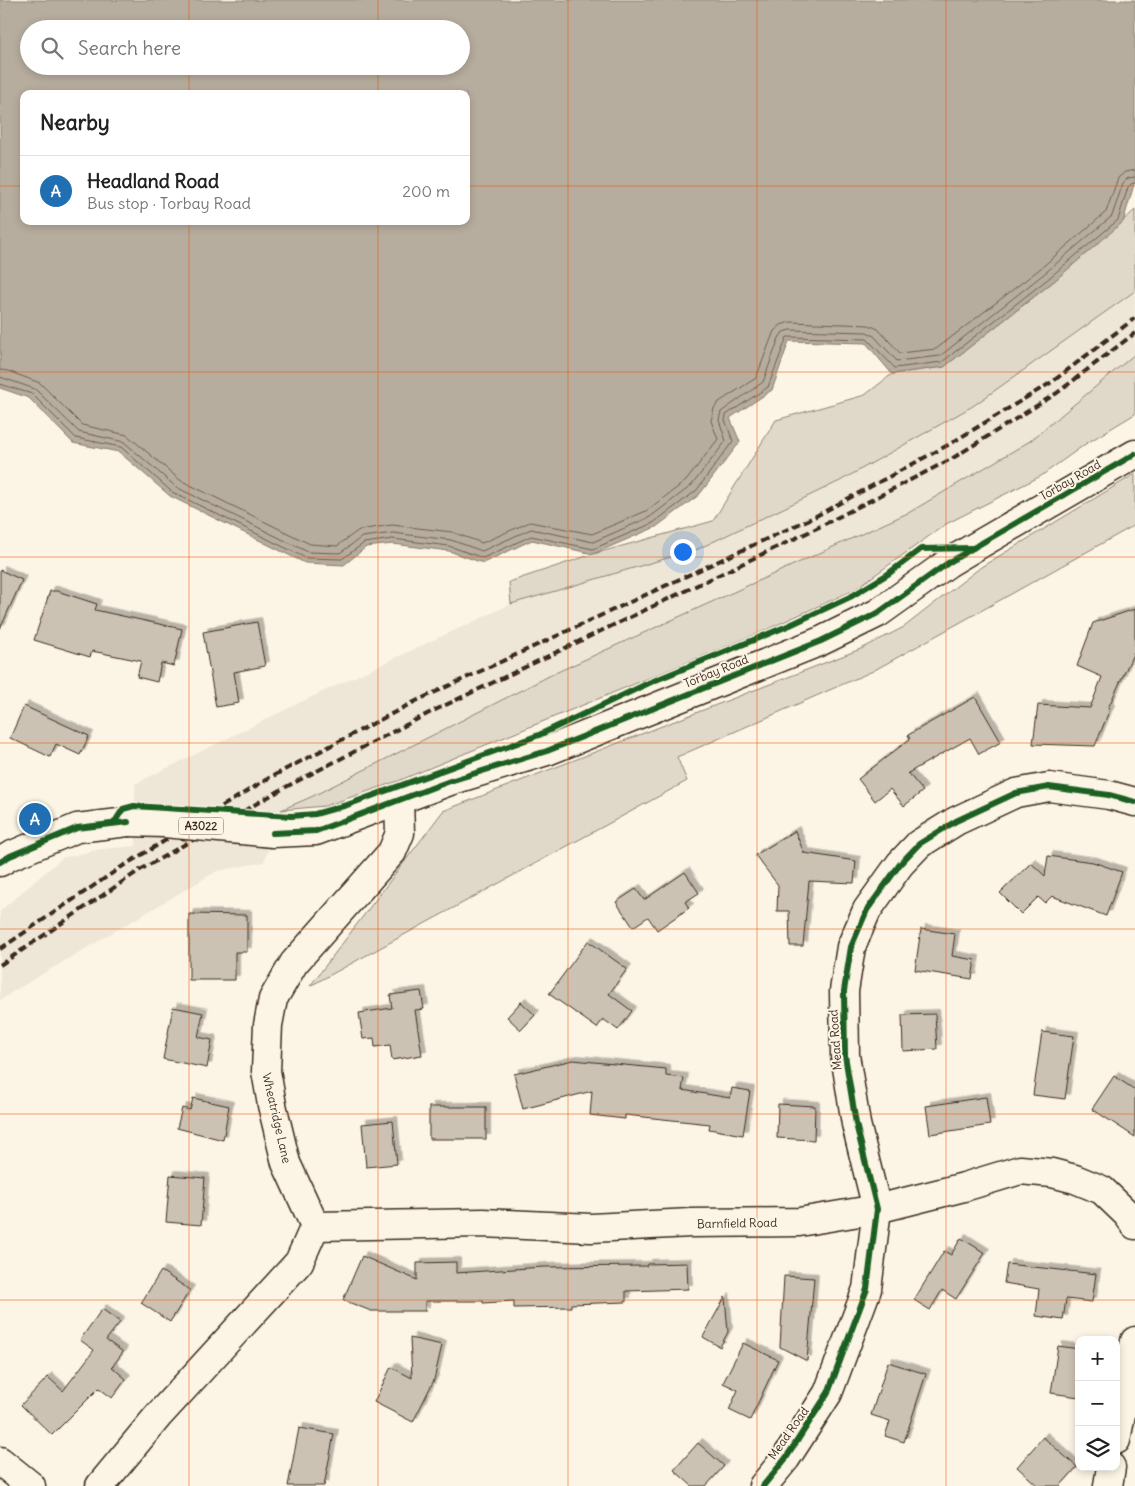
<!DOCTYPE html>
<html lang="en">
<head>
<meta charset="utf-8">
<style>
  body { margin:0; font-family:Delius,sans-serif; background:#f2f2f2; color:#222 }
  .controls { position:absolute; right:15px; bottom:15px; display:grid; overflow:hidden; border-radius:10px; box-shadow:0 2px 8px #0003 }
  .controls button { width:45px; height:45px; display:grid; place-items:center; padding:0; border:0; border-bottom:1px solid #e0e0e0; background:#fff; color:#222; font:25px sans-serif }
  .you { position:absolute; left:682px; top:551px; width:18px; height:18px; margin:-12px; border:4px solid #fff; border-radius:50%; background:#1a73e8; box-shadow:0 0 0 8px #1a73e833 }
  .badge { display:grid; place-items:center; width:32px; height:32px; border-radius:50%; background:#1f6fb2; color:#fff; font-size:16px; font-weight:700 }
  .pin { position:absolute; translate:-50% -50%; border:2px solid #fff; box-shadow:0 1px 5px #0006 }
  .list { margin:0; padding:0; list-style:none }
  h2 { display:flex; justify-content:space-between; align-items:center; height:65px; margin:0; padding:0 20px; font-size:21px }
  h2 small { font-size:16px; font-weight:400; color:#767676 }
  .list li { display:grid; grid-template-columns:32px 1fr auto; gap:15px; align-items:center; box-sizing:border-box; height:70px; padding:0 20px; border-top:1px solid #e0e0e0 }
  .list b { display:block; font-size:19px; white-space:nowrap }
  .list p { margin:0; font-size:16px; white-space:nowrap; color:#767676 }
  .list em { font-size:16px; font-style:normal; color:#767676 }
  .icon { flex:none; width:28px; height:28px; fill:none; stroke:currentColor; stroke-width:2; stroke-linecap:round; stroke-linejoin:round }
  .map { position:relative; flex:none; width:1135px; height:1486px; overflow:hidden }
  .search { position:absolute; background:#fff; box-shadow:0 2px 8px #0003; left:20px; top:20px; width:450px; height:55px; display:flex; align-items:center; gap:12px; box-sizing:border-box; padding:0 18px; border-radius:28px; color:#767676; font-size:19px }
  .panel { position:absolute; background:#fff; box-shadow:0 2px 8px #0003; left:20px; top:90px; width:450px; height:135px; border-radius:10px }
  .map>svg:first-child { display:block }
  .built { fill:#eee6d6 }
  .green { fill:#e0d8c8; stroke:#8e8173 }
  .water { fill:#b7ad9e; stroke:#85796b; fill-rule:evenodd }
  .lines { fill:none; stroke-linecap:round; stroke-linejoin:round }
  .shore { stroke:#6d5e51; stroke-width:1 }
  .building { fill:#ccc2b3; stroke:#3b2a1e; filter:url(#shadow) }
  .minor-casing { stroke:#3b2a1e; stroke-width:31 }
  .major-casing { stroke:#3b2a1e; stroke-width:31 }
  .minor { stroke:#fcf5e5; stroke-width:28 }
  .major { stroke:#fcf5e5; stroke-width:28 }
  .rail { stroke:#3b2a1e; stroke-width:4; stroke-dasharray:8 4; stroke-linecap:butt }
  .major-bridge-casing { stroke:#3b2a1e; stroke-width:31; stroke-linecap:butt }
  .major-bridge { stroke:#fcf5e5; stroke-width:28 }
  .cycleway-casing { stroke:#fcf5e5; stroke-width:9 }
  .cycleway { stroke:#1b5e20; stroke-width:6 }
  .grid { fill:none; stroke:#e8590c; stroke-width:1; stroke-opacity:0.55 }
  .labels { text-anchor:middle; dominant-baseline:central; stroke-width:4; stroke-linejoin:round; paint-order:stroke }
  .shield { fill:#fcf5e5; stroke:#75675a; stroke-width:1 }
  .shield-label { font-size:11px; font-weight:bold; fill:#3b2a1e }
  .street-label { font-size:12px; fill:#3b2a1e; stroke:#fcf5e5 }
</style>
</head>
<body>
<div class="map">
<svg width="1135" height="1486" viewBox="0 0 1135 1486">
  <defs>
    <filter id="shadow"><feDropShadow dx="4.5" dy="-4.5" stdDeviation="0" flood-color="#0004"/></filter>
  </defs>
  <rect width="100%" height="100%" fill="#fcf5e5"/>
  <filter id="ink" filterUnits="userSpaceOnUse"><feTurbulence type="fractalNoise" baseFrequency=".02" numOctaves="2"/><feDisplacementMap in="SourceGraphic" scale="10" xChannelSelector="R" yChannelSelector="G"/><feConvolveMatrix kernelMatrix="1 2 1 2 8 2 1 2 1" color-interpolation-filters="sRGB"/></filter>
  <g filter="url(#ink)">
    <polygon class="built" points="1135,291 1135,354 1120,368 1135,414 1087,443 1041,476 946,524 854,590 761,632 398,781 325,806 281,810 264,862 217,871 12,992 0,1001 0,911 62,858 101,849 136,846 135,784 305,700 511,604 698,549 840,481 973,406"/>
    <g class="green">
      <polygon points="1135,210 1135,291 973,406 840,481 698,549 511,604 509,582 593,554 713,521 776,420 865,395 892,374 944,367 1053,282"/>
      <polygon points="1135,354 1135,414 1087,443 1041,476 946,524 854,590 761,632 398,781 325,806 281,810 311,797 553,674 910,512 1030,441"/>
      <polygon points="1135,474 1135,525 873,671 677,757 687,781 310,986 443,811 863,648 904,627 981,567"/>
    </g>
    <path class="water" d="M0,0H1135V181L1123,222L1053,282L944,367L892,374L866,343L789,341L772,390L730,418L740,442L699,495L656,527L593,554L532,540L483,563L449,551L393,544L366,547L344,565L305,563L170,496L119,452L73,443L29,398L0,388ZM29,29H461V66H29ZM24,94H466V221H24Z"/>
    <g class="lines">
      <g class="shore">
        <polyline points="0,370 8,371 40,383 82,425 127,435 180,480 310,544 337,546 359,530 392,525 452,532 482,543 530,522 592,534 646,511 686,481 718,439 711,421 714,408 719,402 756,378 774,331 781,325 790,322 869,325 878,329 900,353 936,349 1041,268 1106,212 1118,178 1125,172 1135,170"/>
        <polyline points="0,377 35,389 79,432 124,442 176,487 308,552 340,553 362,537 393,533 451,540 482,551 531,529 593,542 650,517 691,486 726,441 719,420 721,412 763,382 779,338 783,332 790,330 867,332 874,336 897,361 940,356 1045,273 1112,216 1123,183 1128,178 1135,177"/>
        <polyline points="0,384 32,394 76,438 121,447 172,492 306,558 342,559 364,543 393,539 449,546 483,558 531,536 593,549 653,523 696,491 733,441 725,420 726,415 768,387 787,337 867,339 895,368 942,362 1049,278 1118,220 1128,187 1131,184 1135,183"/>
      </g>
    </g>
    <g class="building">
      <polygon points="0,570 22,580 0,629"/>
      <polygon points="50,591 57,591 97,604 95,610 182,629 174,666 161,663 157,682 137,677 141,661 92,651 90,657 34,640"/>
      <polygon points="1135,609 1135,650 1108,708 1110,709 1095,746 1033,744 1038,705 1090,708 1102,677 1077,666 1093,623"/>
      <polygon points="257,622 265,666 234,672 239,703 216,707 203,632"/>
      <polygon points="975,697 1001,742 979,754 970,738 908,773 923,791 904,806 890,789 875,801 858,779 910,739 908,735"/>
      <polygon points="24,706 89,736 80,755 56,744 50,757 10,738"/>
      <polygon points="795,831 804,853 856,861 854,883 809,881 803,946 790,946 789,911 777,911 778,885 755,855"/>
      <polygon points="1048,856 1093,862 1122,872 1106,916 1052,896 1045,903 1038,897 1021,914 1000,893 1031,863 1045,876"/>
      <polygon points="685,872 699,893 685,902 689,908 657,930 648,917 633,927 616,902 636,889 644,900"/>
      <polygon points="189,914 247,915 247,952 235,952 235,980 189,980"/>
      <polygon points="921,929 955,934 952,956 975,960 972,979 915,970"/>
      <polygon points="588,941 627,969 609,994 632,1011 618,1030 603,1019 597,1028 549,994"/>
      <polygon points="421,991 424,1009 415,1010 422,1055 392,1060 390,1045 375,1047 374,1038 363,1039 359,1013 392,1008 390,995"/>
      <polygon points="521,1002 535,1015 521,1030 507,1017"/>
      <polygon points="173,1007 203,1013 198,1037 212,1040 207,1068 163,1059"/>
      <polygon points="935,1014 937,1049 903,1051 902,1015"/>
      <polygon points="1042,1032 1074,1036 1065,1099 1033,1095"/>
      <polygon points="573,1060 666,1069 666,1076 684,1078 682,1090 730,1098 732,1088 750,1091 743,1135 709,1129 710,1124 625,1115 625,1119 590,1115 592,1091 523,1109 514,1074"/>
      <polygon points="1114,1076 1135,1090 1135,1137 1092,1109"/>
      <polygon points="986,1097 990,1125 930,1134 926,1106"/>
      <polygon points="193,1098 229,1106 223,1140 177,1128 182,1108 190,1110"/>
      <polygon points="778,1104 815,1106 814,1140 777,1138"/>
      <rect x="429" y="1107" width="57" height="32"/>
      <polygon points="393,1121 397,1164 366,1167 362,1124"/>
      <polygon points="170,1175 205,1178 201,1225 166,1222"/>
      <polygon points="961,1238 985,1253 956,1299 942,1290 930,1310 914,1300 944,1251 951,1255"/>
      <polygon points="362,1256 417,1280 417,1263 456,1262 456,1273 543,1267 647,1266 647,1264 687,1263 688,1289 626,1291 626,1302 571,1304 571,1307 514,1308 514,1301 483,1303 483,1301 425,1301 425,1311 371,1311 343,1300"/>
      <polygon points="1007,1264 1096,1274 1092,1302 1066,1299 1063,1320 1036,1316 1039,1289 1004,1283"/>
      <polygon points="161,1271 190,1290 170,1322 141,1303"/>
      <polygon points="784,1276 814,1278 807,1361 780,1347"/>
      <polygon points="725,1297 728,1332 720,1347 703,1337"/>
      <polygon points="102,1309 120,1322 106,1340 123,1352 112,1367 126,1379 112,1398 99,1388 52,1435 21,1405 48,1377 63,1391 94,1350 80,1340"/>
      <polygon points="410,1338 442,1345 434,1380 413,1422 374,1402 391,1367 412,1378"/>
      <polygon points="743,1343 778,1360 750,1420 729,1410 738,1390 723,1383"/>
      <polygon points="1058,1346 1079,1349 1079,1397 1051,1393"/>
      <polygon points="888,1362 926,1374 904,1442 885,1436 890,1421 871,1415"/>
      <polygon points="299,1428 334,1434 324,1486 288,1486"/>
      <polygon points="1043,1437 1077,1467 1060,1486 1038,1486 1017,1467"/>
      <polygon points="698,1443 724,1466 706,1486 692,1486 674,1470"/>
    </g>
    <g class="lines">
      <g class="minor-casing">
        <g id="minor">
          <polyline points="315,1226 483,1223 591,1228 691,1223 799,1222 877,1209 964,1187 1020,1170 1052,1173 1075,1179 1102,1190 1127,1214 1135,1225"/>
          <polyline points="1116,1440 1135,1341"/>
          <polyline points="0,1461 31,1486"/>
          <polyline points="100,1486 158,1416 299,1262 315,1226 286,1163 272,1105 266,1071 268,1025 273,999 294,963 392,852 400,833 399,801"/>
          <polyline points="763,1486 786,1458 828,1393 867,1289 877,1209 856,1124 845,1055 844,991 851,947 867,910 900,864 919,844 956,821 1016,793 1049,787 1109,795 1135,802"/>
          <polyline points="1108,1486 1111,1467"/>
        </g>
      </g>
      <g class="major-casing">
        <g id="major">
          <polyline points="273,833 316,831 450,781 547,751 821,641 878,613 948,563 973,548 1135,454"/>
          <polyline points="0,862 10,856 77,828 128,822"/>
        </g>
      </g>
      <use href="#minor" class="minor"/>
      <use href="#major" class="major"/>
      <g class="rail">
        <polyline points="0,949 123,866 269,778 416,701 814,517 948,445 1052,382 1135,318"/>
        <polyline points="0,965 140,870 284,788 431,712 815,529 953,458 1057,393 1135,333"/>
      </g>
      <g class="major-bridge-casing">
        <polyline id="major-bridge" points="128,822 164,823 273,833"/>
      </g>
      <use href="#major-bridge" class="major-bridge"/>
      <g class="cycleway-casing">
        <g id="cycleway">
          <polyline points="114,823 123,809 134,806 291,816 315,814 347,805 539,735 651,682 790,625 852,596 888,574 921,549 973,548"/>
          <polyline points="273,833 316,831 450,781 547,751 821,641 878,613 948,563 973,548 1135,454"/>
          <polyline points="0,862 10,856 77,828 128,822"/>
          <polyline points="763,1486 786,1458 828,1393 867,1289 877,1209 856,1124 845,1055 844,991 851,947 867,910 900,864 919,844 956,821 1016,793 1049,787 1109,795 1135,802"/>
        </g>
      </g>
      <use href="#cycleway" class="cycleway"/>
    </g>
  </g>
  <path class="grid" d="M189,0V29M378,0V29M568,0V1486M757,0V1486M946,0V1486M189,66V94M378,66V94M0,186H24M466,186H1135M189,221V1486M378,221V1486M0,372H1135M0,557H1135M0,743H1135M0,929H1135M0,1114H1135M0,1300H1135"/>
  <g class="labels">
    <rect class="shield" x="178.5" y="817.5" width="45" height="17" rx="4"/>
    <g class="shield-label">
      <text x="201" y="826">A3022</text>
    </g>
    <g class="street-label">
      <text transform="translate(1070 480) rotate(-30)">Torbay Road</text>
      <text transform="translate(716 671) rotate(-22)">Torbay Road</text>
      <text transform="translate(835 1040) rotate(-94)">Mead Road</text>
      <text transform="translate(277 1118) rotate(77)">Wheatridge Lane</text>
      <text transform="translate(737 1223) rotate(-1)">Barnfield Road</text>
      <text transform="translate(788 1433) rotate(-55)">Mead Road</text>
    </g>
  </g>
</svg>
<div class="controls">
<button>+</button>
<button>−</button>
<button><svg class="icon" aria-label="layers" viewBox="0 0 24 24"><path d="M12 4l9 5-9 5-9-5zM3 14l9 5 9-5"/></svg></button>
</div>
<div class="you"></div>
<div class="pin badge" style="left:35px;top:819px">A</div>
<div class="search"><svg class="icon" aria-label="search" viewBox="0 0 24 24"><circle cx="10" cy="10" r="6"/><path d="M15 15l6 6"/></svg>Search here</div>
<section class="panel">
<h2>Nearby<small></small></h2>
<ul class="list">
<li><span class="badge">A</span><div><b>Headland Road</b><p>Bus stop · Torbay Road</p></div><em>200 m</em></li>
</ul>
</section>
</div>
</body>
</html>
